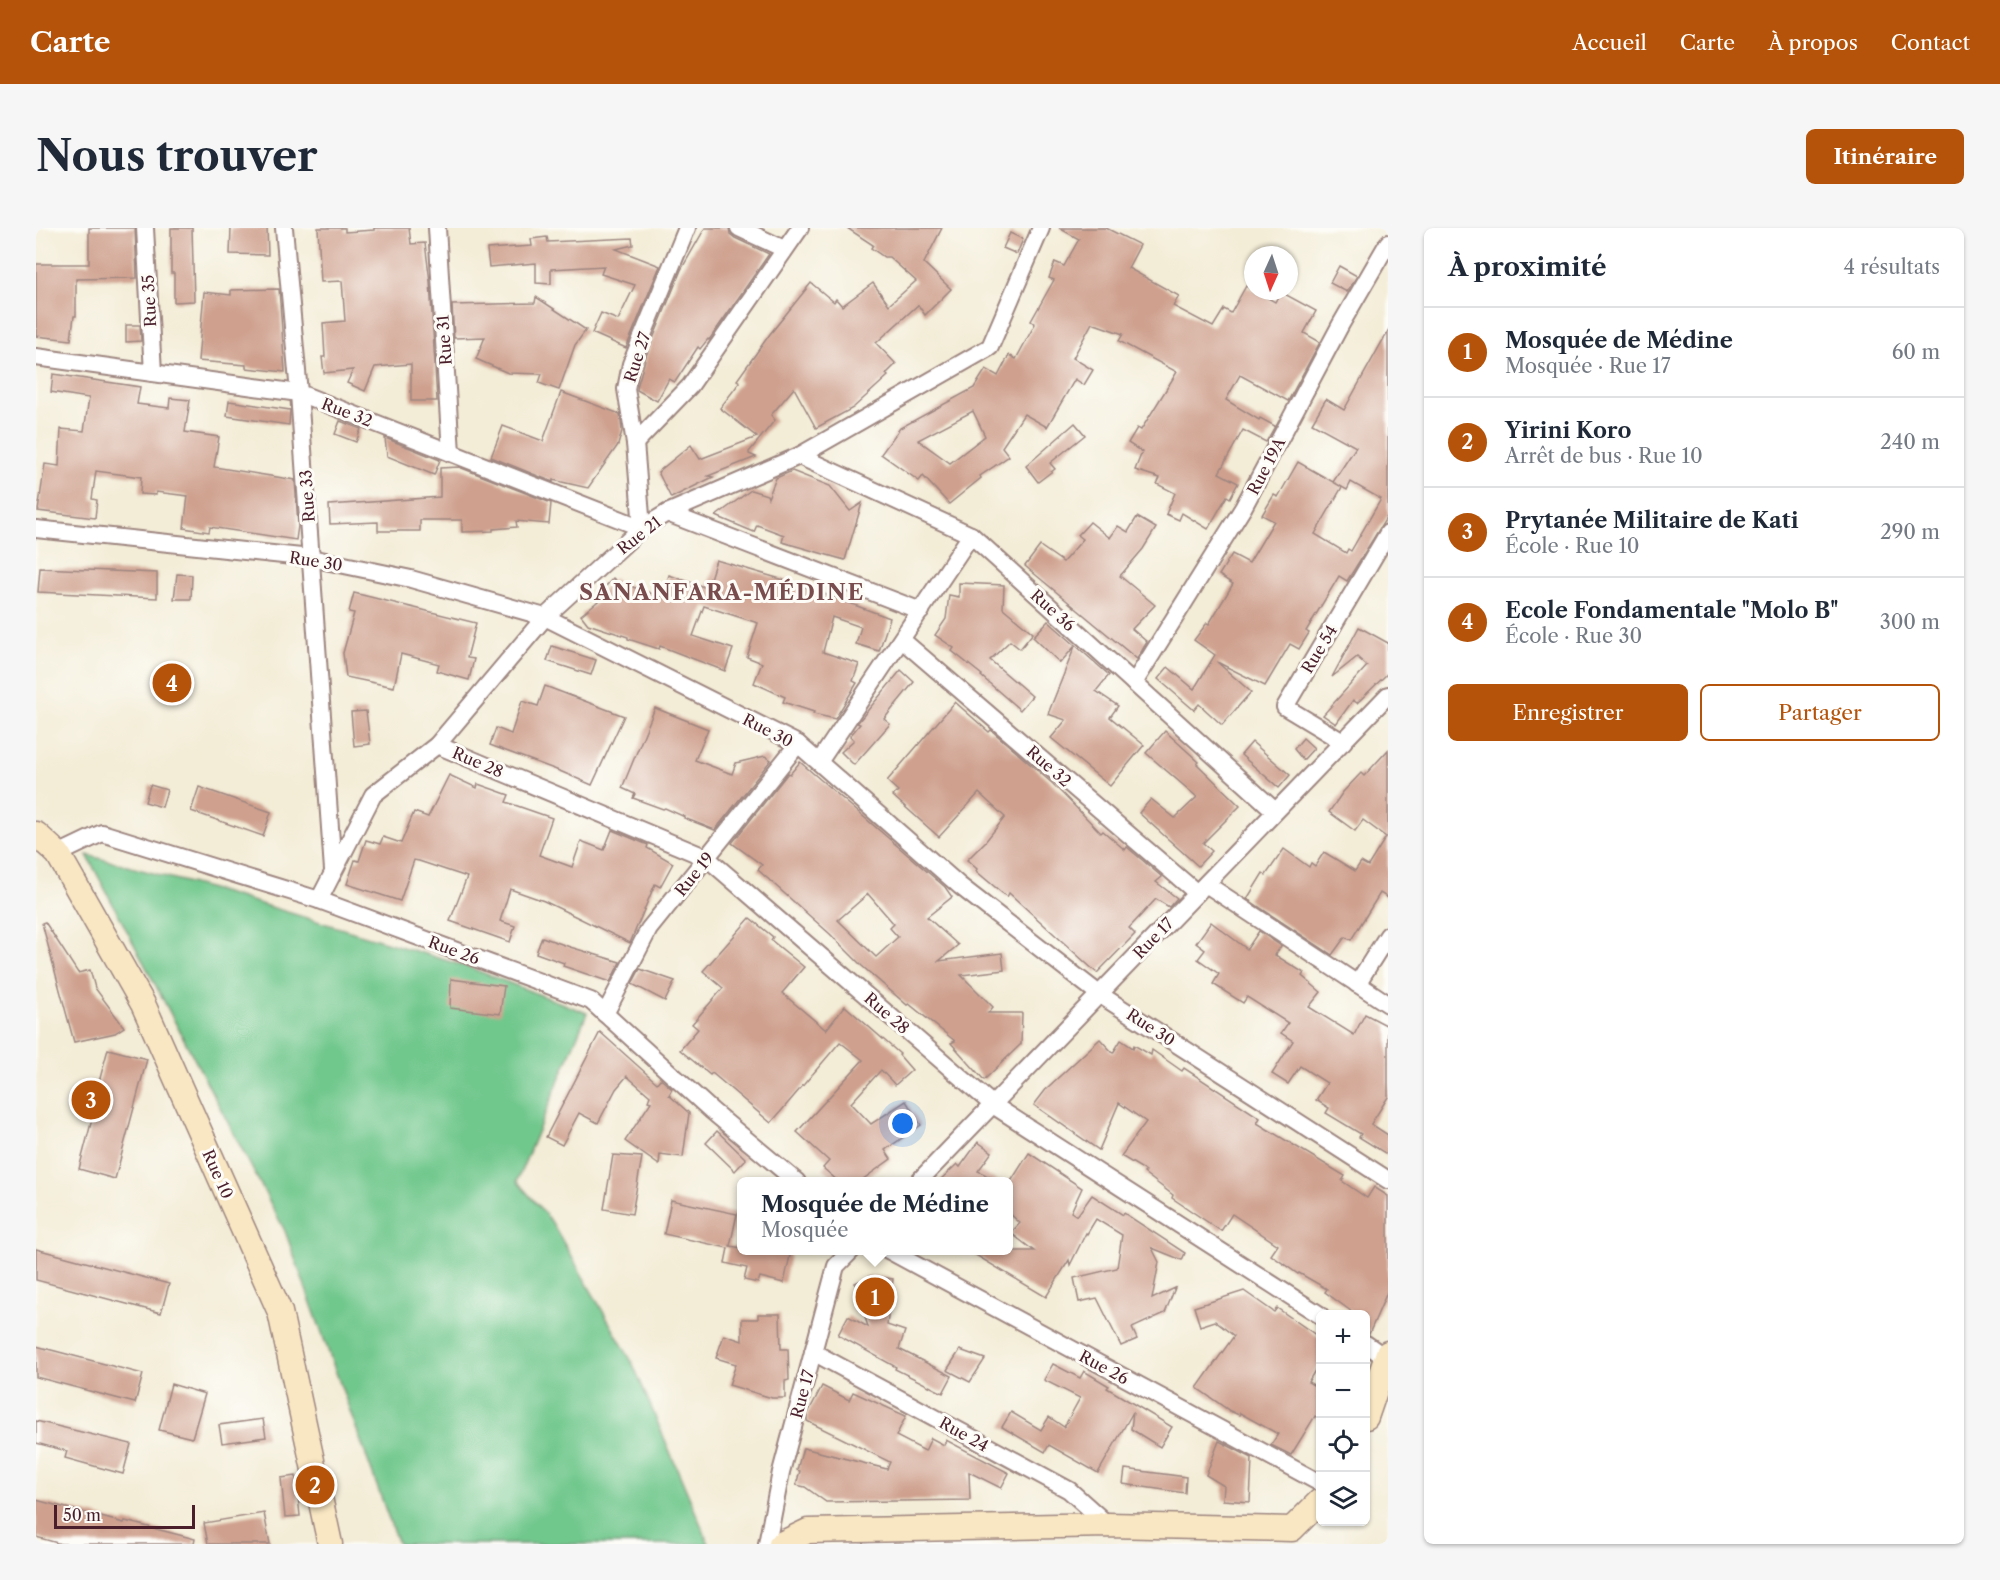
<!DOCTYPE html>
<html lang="fr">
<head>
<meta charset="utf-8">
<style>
  body { margin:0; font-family:"Libre Caslon Text",serif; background:#f6f6f7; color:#1f2937 }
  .controls { position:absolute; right:18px; bottom:18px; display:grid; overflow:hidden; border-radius:9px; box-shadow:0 2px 4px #0004 }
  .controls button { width:54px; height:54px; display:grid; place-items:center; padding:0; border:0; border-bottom:2px solid #e0e1e3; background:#fff; color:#1f2937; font:30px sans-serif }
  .compass { position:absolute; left:1208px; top:18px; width:54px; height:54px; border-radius:50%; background:#fff; box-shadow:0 2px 4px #0004; rotate:183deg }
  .scale { position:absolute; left:18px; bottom:15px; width:141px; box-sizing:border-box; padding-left:6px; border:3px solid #4a1f2b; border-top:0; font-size:16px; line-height:21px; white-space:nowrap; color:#4a1f2b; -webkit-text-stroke:4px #fdfcf7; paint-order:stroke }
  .you { position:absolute; left:867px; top:896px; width:21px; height:21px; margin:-15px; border:4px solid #fff; border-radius:50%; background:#1a73e8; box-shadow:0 0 0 9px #1a73e833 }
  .badge { display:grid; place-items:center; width:39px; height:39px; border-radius:50%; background:#b45309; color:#fff; font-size:20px; font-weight:700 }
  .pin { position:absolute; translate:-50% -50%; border:3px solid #fff; box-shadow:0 2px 6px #0006 }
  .popup { position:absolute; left:701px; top:949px; width:276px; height:78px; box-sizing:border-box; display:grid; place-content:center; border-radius:9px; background:#fff; filter:drop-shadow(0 2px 4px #0005); font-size:20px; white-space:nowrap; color:#747a83 }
  .popup b { font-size:22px; color:#1f2937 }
  .popup::after { content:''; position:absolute; left:50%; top:100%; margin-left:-12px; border:12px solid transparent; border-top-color:#fff }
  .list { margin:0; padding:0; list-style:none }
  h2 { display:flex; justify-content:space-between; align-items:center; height:78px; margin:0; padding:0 24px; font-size:26px }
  h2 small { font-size:20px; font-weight:400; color:#747a83 }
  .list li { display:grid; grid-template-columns:39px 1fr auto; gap:18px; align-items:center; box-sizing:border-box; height:90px; padding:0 24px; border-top:2px solid #e0e1e3 }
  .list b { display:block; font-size:22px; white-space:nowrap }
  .list p { margin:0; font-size:20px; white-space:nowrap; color:#747a83 }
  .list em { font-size:20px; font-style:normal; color:#747a83 }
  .actions { display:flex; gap:12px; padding:18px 24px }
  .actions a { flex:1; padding:14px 0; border:2px solid #b45309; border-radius:9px; text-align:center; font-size:21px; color:#b45309 }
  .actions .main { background:#b45309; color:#fff }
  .icon { flex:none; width:33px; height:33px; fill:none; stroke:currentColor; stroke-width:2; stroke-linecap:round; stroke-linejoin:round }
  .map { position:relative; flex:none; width:1352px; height:1316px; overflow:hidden; border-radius:9px }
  header { display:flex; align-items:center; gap:36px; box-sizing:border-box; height:84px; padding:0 30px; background:#b45309; color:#fff }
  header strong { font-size:28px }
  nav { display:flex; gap:33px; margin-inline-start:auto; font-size:21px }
  .intro { display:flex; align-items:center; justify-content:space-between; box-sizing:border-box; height:144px; padding:0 36px }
  h1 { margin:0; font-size:42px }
  .button { padding:15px 27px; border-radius:9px; background:#b45309; color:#fff; font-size:21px; font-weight:700 }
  main { display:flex; gap:36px; padding:0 36px }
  aside { flex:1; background:#fff; border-radius:9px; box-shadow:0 2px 4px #0004 }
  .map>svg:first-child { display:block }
  .green { fill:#71c88d; stroke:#5e745c; stroke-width:1.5 }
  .building { fill:#cfa08e; fill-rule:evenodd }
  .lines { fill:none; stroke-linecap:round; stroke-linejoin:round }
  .street-casing { stroke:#9e8680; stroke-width:20 }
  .secondary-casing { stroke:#9e8680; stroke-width:27 }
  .street { stroke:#fff; stroke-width:16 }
  .secondary { stroke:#f9e7c3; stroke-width:24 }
  .labels { text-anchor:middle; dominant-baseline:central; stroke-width:6; stroke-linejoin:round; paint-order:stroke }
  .street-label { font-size:16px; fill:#4a1f2b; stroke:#fdfcf7 }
  .district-label { font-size:22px; font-weight:bold; letter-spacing:1.5px; fill:#794c4e; stroke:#fdfcf7 }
</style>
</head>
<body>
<header>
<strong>Carte</strong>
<nav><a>Accueil</a><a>Carte</a><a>À propos</a><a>Contact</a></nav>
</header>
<div class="intro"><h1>Nous trouver</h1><a class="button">Itinéraire</a></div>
<main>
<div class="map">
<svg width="1352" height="1316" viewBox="0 0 1352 1316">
  <rect width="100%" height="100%" fill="#fdfcf7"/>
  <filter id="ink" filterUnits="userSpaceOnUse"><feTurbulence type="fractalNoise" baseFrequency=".0167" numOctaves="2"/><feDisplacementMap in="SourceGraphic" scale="12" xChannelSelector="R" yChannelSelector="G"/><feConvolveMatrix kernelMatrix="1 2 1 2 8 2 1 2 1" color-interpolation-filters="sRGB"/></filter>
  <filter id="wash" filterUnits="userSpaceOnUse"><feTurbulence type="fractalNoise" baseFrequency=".008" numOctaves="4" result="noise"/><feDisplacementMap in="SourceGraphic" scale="24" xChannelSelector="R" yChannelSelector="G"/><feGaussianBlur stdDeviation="1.35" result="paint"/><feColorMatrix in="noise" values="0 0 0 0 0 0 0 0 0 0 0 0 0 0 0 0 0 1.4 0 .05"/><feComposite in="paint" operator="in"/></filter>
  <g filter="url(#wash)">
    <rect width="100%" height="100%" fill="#f3ecd6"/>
    <polygon class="green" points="51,627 179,662 432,739 551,785 481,953 515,993 596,1134 673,1316 362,1316 249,1003"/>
    <g id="blocks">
      <g class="building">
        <polygon points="53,0 99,0 101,50 40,51 40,88 38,88 35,112 0,108 0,36 53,36"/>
        <polygon points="135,0 156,0 158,73 138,74 138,45 135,45"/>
        <polygon points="195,0 231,0 232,27 194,26"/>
        <polygon points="282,0 309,0 309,4 338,2 338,0 373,0 375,16 389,15 394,54 401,173 375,173 375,136 339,139 329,163 311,155 317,142 288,145 286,129 289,129 287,95 309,93 306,53 285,54"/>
        <polygon points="669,0 693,0 694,6 699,10 733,26 673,112 672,111 664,121 662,119 639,154 633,151 621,173 601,162 602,156 610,128 645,42"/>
        <polygon points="811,0 906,0 888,35 915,61 889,87 882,77 840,115 860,136 850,146 852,148 817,180 780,200 758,160 735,187 739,192 713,224 713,226 720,229 672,248 677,249 635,270 622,244 655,217 664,231 721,209 684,180 704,154 701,152 734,106 775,55 798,74 800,71 806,78 837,55 853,77 880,53 853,29 848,29 835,20 837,17"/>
        <path d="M1023,0H1070L1104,17L1092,40L1143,68L1137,78L1177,99L1188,81L1195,85L1210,58L1239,74L1245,64L1280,83L1268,105L1284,114L1252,173L1204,147L1190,172L1223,192L1224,190L1239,198L1230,214L1207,202L1183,245L1202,255L1194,270L1191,268L1172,301L1146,285L1143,292L1130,286L1139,265L1121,256L1124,250L1099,242L1106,224L1092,215L1101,200L1105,202L1141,144L1083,113L1087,106L1056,95L1037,130L1057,142L1048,157L1039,151L1011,199L988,186L966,219L973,228L944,248L945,250L913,276L887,248L883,253L845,226L864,200L938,160L950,141L962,148L973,127L980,131L999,96L995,93L1018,52L1013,50L1019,34L1028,38L1043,11ZM937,183L949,208L914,235L882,212Z"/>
        <polygon points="974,5 987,11 981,26 967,20"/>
        <polygon points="511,9 512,14 596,10 597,17 580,21 624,38 590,120 556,105 565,85 582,92 599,57 565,46 568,38 515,41 515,56 500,55 500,35 453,39 451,21 496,18 495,11"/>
        <polygon points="1303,38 1321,48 1311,64 1294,55"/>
        <polygon points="243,61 249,144 210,140 210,137 162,133 168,64 195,67 195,62"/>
        <polygon points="500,69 550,102 539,117 523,162 503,155 506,146 472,145 440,131 449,109 418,110 416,77 499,75"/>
        <polygon points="90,97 104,97 105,113 90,114"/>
        <polygon points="1352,103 1352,287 1311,353 1303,348 1270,403 1273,405 1263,421 1254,416 1229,458 1181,434 1215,464 1186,497 1163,476 1158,482 1122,451 1132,439 1158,461 1179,427 1158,412 1171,395 1173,396 1197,356 1183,347 1196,326 1213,335 1238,293 1226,287 1238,267 1242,269 1262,234 1306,259 1279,306 1310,325 1312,321 1315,323 1345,271 1315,254 1311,262 1297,254 1320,219 1276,195 1290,171 1308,182"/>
        <polygon points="17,146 104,159 101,176 133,180 134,170 154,172 149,204 183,209 178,239 259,252 262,298 260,312 174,299 173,304 148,300 152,268 120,264 120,267 104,266 105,249 60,243 56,271 61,272 59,290 2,283 9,236 23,238 25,201 48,203 53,170 15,164"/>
        <polygon points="525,164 584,186 586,203 582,217 552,260 517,252 517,254 455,229 467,198 507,213"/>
        <polygon points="193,173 254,182 253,197 191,188"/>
        <polygon points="304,193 325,201 320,214 299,206"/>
        <polygon points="1039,195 1049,207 1014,235 1019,241 1002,254 990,238"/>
        <polygon points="349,210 404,232 398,247 351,228"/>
        <polygon points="423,239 515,275 513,296 480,293 481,299 457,301 457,303 426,304 426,292 384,292 384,303 342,303 342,294 294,296 293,277 404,269 404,240"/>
        <polygon points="756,243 794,258 814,283 826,275 809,332 746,314 748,307 721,297 718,304 680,288 715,262 731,267 732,270 740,250"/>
        <polygon points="1101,289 1120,300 1107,321 1084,348 1119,377 1096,401 1111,414 1101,431 989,338 1004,318 1027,334 1047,311 1042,307 1054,294 1074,310 1082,298 1092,304"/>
        <polygon points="680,332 755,354 854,390 843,423 820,416 825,399 796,389 787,424 823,436 817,453 821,455 799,491 777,486 778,484 747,474 749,469 718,455 726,435 711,429 722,395 668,378 657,408 697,421 689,443 624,418 623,421 592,411 592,409 552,396 545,387 567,369 563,366 577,350 582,354 626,369 633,347 671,360"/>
        <polygon points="4,340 121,345 121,370 2,364"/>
        <polygon points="141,346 156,347 155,371 138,371"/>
        <polygon points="923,355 968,357 967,380 997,405 984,421 974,413 954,432 996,468 984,482 945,448 946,447 916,423 918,420 899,407 910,391 913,367 923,369"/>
        <polygon points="318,365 440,395 431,430 438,431 433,452 401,443 403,436 365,426 358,459 310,449 307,425 318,385 313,384"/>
        <polygon points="1012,393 1073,447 1060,463 1082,478 1074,489 1108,517 1074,558 1015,510 1030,492 1012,486 1039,418 1024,435 997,409"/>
        <polygon points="1323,399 1352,415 1352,445 1321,475 1317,472 1300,496 1287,487 1331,438 1321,429 1296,449"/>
        <polygon points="516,418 560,432 555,447 511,433"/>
        <polygon points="865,442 878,454 848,491 854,496 818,537 805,524 818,512 814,508 824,496 821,495 823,493"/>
        <polygon points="509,458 588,488 556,557 526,544 454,517 460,500 475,506 486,473 502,478"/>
        <polygon points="919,474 953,504 955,502 1017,556 1065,605 1067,603 1089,622 1091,619 1126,649 1120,654 1141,670 1133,679 1120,671 1093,700 1099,706 1061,745 973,665 971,669 940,643 941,641 931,632 949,614 969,589 943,565 903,609 857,568 862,563 851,553"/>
        <polygon points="619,480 672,501 659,532 696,546 700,535 729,528 735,532 679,602 648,590 649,589 629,580 627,581 597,570 599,566 586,560"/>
        <polygon points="330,483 334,516 318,518 315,484"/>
        <polygon points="1129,503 1163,534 1161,536 1204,578 1167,615 1176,623 1162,638 1103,585 1115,571 1139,590 1161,569 1110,525"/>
        <polygon points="1267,510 1278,520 1267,532 1258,521"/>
        <polygon points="1216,514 1254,547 1243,560 1205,527"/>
        <polygon points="1352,522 1352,670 1344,665 1315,712 1309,709 1296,727 1211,671 1227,645 1230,647 1248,621 1273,639 1275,635 1279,638 1288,624 1319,643 1325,634 1332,638 1350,609 1327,592 1319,603 1293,584 1307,564 1325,545 1328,548"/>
        <path d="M764,534L909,659L916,669L891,689L922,717L903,733L966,725L968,742L925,747L957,779L952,785H986L985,816L948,852L915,815L919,813L873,776L871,777L826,738L794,706L722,642L726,637L696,615L752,545L754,546ZM832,666L858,696L854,700L862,709L840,729L802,692Z"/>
        <polygon points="413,547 441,560 442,556 473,567 470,574 516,590 503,627 536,639 545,613 568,622 576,602 612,617 611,620 637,635 624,659 619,656 594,715 508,673 474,661 464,693 479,698 474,714 414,693 431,649 383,633 378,632 364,673 311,656 319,632 323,633 330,612 344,616 347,609 365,615 378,584 392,589"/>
        <polygon points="114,557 131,562 126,579 109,574"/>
        <polygon points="163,559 235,584 227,608 155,583"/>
        <polygon points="714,690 737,709 735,712 768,739 746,765 790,802 809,778 864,826 863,827 876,842 859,857 845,842 815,875 835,896 870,873 885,897 849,922 855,931 823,954 803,954 787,940 793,933 761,904 827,832 804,814 735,895 676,845 674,847 644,822 662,801 656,796 687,760 667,743"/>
        <polygon points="9,694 42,745 54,742 59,760 88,799 79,805 38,814 6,695"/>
        <polygon points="1175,694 1211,721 1223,703 1245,718 1239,727 1268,745 1266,748 1285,764 1273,779 1318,807 1329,786 1352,798 1352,869 1335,896 1352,907 1352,927 1323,909 1325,906 1290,885 1293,880 1280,872 1291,855 1264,838 1252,856 1236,846 1257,813 1245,805 1252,795 1211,769 1207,775 1177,756 1183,746 1162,731 1169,722 1160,715"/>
        <polygon points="506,709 534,719 584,734 574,754 527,738 528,735 500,725"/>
        <polygon points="604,741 639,753 629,773 596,756"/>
        <polygon points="415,751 468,758 464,786 414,780"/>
        <polygon points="564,804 621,855 624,851 627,853 636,861 633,867 653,885 647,929 624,926 623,937 589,913 615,874 612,873 614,868 591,848 580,861 562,895 543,885 526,917 510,909"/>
        <polygon points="1064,811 1077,825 1085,812 1097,820 1098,817 1115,827 1116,822 1146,843 1148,840 1224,890 1221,895 1309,948 1306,953 1331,970 1338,959 1352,968 1352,1062 1333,1106 1329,1106 1329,1086 1319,1086 1289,1064 1291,1061 1263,1045 1262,1046 1235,1027 1242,1017 1196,986 1185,1003 1136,970 1137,967 1108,945 1110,943 1085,928 1110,894 1083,875 1063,922 998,877 1011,860"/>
        <polygon points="72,821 111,831 79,951 43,941 60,876 57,876"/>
        <polygon points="681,903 710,931 699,943 670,915"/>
        <polygon points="942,914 956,924 942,943 964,954 902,954 921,936 924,939"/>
        <polygon points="993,925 1046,960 1035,984 1041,988 1056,967 1087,987 1088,985 1149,1025 1146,1032 1116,1020 1123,1034 1116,1071 1139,1060 1129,1085 1096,1100 1101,1111 1085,1118 1061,1070 1043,1074 1038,1050 1081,1040 1086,1007 1060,991 1051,1006 1050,1005 1034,1037 1033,1032 1010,1069 933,1023 998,1023 975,1005 984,995 972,984 972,958"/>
        <polygon points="577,927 606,929 596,986 568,981"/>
        <polygon points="635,972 701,986 694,1018 705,1020 705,1023 755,1023 748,1055 724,1049 722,1055 708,1052 711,1040 689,1035 692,1020 628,1006"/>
        <polygon points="0,1021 133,1056 125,1085 0,1052"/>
        <polygon points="834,1048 857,1051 851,1097 869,1103 863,1121 916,1148 907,1165 859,1141 860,1139 802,1107 812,1088 832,1099 829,1089 830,1080 826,1079 819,1055"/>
        <polygon points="1208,1063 1238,1084 1241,1080 1284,1110 1284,1134 1272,1154 1284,1161 1284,1192 1279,1188 1255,1227 1235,1217 1242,1206 1204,1185 1203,1187 1194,1183 1161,1160 1198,1108 1179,1093 1164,1098 1158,1079"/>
        <polygon points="722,1086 744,1086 745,1121 752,1121 753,1152 749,1153 749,1170 736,1170 693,1157 700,1136 680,1130 688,1107 706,1113 706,1091 722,1091"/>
        <polygon points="0,1118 107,1146 99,1175 0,1149"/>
        <polygon points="924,1122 949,1131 934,1154 911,1142"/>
        <polygon points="1017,1136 1044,1150 1048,1143 1073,1158 1071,1160 1136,1199 1124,1219 1095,1201 1097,1184 1062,1245 1013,1217 1009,1224 966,1199 975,1184 1005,1202 1013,1189 1028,1199 1044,1170 1008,1152"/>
        <polygon points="135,1156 169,1166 156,1210 123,1202"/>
        <polygon points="786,1158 813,1172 817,1164 870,1188 860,1208 889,1223 895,1210 908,1217 910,1212 973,1245 965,1260 933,1244 934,1272 790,1274 769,1259 760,1257 764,1243 761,1242 767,1220 851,1241 854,1234 771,1193 771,1187"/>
        <polygon points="227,1191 230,1209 186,1215 183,1197"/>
        <polygon points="0,1193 95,1216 87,1246 29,1230 31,1223 0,1215"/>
        <polygon points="1183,1213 1216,1230 1214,1274 1187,1272 1188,1258 1170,1247"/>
        <polygon points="1089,1241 1150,1249 1149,1265 1087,1256"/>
        <polygon points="260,1248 264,1288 249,1289 245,1250"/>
        <polygon points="0,1272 88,1295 89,1293 159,1311 158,1316 25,1316 0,1309"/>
        <polygon points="228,1285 234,1316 172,1316 168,1295"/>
      </g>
    </g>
  </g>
  <g filter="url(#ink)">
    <use href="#blocks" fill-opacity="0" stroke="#9e8680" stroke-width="1.5"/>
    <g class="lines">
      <g class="street-casing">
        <g id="street">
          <polyline points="109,0 117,145"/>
          <polyline points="248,0 263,165 297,642"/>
          <polyline points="401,0 415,225"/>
          <polyline points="703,0 748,21"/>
          <polyline points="0,129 263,165 606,300 599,215 590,161 595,136 651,0"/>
          <polyline points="599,215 654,158 764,0"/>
          <polyline points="763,228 935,307 1239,583"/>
          <polyline points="631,285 885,383"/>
          <polyline points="0,301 275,330 375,351 509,389 762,516 924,658 1063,766 1352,952"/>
          <polyline points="866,412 1161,665"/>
          <polyline points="1098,455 1207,280 1305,96 1352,15"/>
          <polyline points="1307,514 1249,479 1352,305"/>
          <polyline points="401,517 671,630 957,877 1284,1087"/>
          <polyline points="783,534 935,307"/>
          <polyline points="22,626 66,605 283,672 555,773 676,883 761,954"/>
          <polyline points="1170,656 1352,776"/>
          <polyline points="283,672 337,567 401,517 509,389 606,300 631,285 763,228 954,119 1005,0"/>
          <polyline points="1321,756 1352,707"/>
          <polyline points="569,786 613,701 762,516"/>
          <polyline points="882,954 1352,467"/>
          <polyline points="852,1022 1284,1255"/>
          <polyline points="1330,1116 1350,1130"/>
          <polyline points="777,1124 1033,1262 1072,1297"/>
          <polyline points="731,1316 745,1244 800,1038 816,1022"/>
        </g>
      </g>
      <g class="secondary-casing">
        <g id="secondary">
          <polyline points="0,606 22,626 107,776 244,1084 294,1316"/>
          <polyline points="1330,1189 1352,1125"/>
          <polyline points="745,1316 772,1303 1072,1297 1256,1301 1284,1273"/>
        </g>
      </g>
      <use href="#street" class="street"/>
      <use href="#secondary" class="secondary"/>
    </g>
  </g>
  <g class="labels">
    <g class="street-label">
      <text transform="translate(113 73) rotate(-93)">Rue 35</text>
      <text transform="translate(408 112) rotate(-94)">Rue 31</text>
      <text transform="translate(601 129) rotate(-72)">Rue 27</text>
      <text transform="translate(311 184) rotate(21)">Rue 32</text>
      <text transform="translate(1230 238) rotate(-62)">Rue 19A</text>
      <text transform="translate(271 268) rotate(-94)">Rue 33</text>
      <text transform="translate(603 307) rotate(-38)">Rue 21</text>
      <text transform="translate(280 333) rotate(9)">Rue 30</text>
      <text transform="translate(1017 382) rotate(42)">Rue 36</text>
      <text transform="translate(1283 421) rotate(-59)">Rue 54</text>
      <text transform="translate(732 502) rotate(27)">Rue 30</text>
      <text transform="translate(442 534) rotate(23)">Rue 28</text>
      <text transform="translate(1013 538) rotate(41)">Rue 32</text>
      <text transform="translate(658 646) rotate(-51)">Rue 19</text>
      <text transform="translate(1117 710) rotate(-46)">Rue 17</text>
      <text transform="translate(418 722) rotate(20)">Rue 26</text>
      <text transform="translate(851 785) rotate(41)">Rue 28</text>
      <text transform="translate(1115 799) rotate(33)">Rue 30</text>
      <text transform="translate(182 946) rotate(66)">Rue 10</text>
      <text transform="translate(1068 1139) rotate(28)">Rue 26</text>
      <text transform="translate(766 1166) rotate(-75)">Rue 17</text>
      <text transform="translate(928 1206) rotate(29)">Rue 24</text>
    </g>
    <g class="district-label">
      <text x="686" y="364">SANANFARA-MÉDINE</text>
    </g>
  </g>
</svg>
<div class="controls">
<button>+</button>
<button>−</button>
<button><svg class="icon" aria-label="locate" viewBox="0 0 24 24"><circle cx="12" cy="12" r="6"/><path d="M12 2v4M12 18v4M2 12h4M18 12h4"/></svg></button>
<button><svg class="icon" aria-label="layers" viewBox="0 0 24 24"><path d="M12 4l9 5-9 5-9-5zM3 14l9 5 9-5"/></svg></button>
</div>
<svg class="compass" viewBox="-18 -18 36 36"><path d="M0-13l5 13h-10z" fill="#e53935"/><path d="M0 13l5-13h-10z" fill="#747a83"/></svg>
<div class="scale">50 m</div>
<div class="you"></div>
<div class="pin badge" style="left:839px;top:1069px">1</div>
<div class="popup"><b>Mosquée de Médine</b>Mosquée</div>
<div class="pin badge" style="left:279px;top:1257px">2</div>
<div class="pin badge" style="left:55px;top:872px">3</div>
<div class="pin badge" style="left:136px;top:455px">4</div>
</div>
<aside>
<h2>À proximité<small>4 résultats</small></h2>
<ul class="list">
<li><span class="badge">1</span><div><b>Mosquée de Médine</b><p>Mosquée · Rue 17</p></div><em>60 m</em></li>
<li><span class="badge">2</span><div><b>Yirini Koro</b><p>Arrêt de bus · Rue 10</p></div><em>240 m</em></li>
<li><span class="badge">3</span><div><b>Prytanée Militaire de Kati</b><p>École · Rue 10</p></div><em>290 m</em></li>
<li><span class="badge">4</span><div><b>Ecole Fondamentale &quot;Molo B&quot;</b><p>École · Rue 30</p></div><em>300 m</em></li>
</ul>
<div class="actions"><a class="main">Enregistrer</a><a>Partager</a></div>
</aside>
</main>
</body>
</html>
